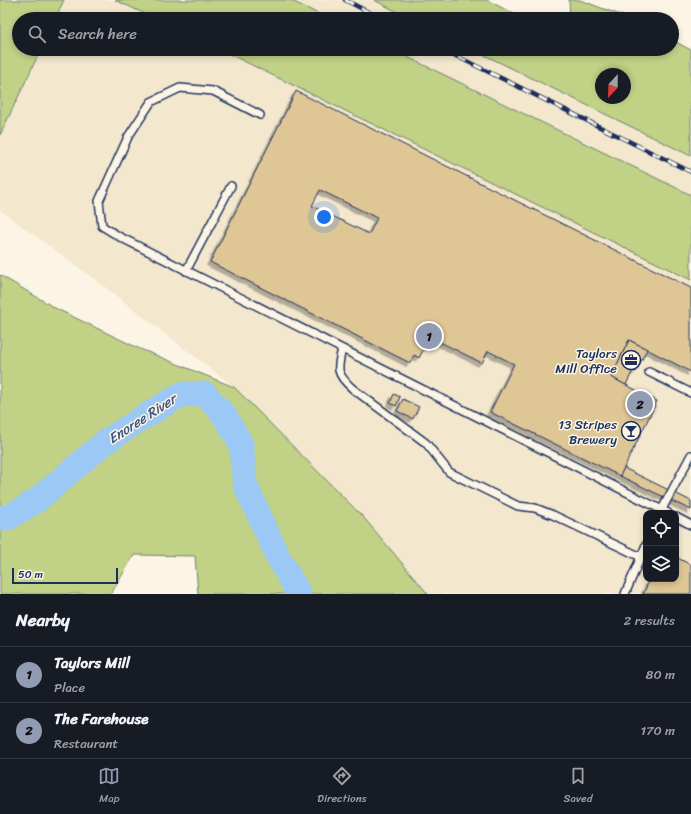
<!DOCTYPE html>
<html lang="en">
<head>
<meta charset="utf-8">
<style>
  body { margin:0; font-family:Sriracha,sans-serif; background:#242831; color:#f1f3f6 }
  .controls { position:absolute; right:12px; bottom:12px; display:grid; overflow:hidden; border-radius:8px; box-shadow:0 2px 6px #0003 }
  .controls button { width:36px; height:36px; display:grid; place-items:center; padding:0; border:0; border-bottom:1px solid #363941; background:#171b24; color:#f1f3f6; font:20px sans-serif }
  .compass { position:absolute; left:595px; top:68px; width:36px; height:36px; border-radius:50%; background:#171b24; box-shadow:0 2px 6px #0003; rotate:202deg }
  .scale { position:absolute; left:12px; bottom:10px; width:106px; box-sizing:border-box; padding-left:4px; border:2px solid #1b2f5e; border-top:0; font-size:11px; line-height:14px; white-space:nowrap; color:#1b2f5e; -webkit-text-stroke:3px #fcf5e5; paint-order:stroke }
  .you { position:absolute; left:324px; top:217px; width:14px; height:14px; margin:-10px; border:3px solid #fff; border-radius:50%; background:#1a73e8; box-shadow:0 0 0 6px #1a73e833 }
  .badge { display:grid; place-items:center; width:26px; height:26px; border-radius:50%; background:#919bb2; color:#111; font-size:13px; font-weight:700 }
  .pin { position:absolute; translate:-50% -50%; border:2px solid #fff; box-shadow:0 1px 4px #0006 }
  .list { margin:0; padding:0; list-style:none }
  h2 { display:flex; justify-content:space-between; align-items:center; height:52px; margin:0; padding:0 16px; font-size:17px }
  h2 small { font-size:13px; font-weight:400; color:#9ea1a6 }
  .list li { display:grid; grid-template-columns:26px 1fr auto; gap:12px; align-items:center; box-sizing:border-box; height:56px; padding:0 16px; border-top:1px solid #363941 }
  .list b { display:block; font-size:15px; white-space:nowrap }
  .list p { margin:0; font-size:13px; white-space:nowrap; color:#9ea1a6 }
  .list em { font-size:13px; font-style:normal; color:#9ea1a6 }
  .icon { flex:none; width:22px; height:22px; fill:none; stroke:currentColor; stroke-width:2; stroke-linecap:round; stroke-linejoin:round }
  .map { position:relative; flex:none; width:691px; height:594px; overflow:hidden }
  .search { position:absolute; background:#171b24; box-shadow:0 2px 6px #0003; left:12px; right:12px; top:12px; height:44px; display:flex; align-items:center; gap:10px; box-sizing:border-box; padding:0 14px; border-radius:22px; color:#9ea1a6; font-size:15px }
  .sheet { height:164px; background:#171b24 }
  nav { display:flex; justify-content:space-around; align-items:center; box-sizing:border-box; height:56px; border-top:1px solid #363941; background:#171b24; font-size:11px; color:#9ea1a6 }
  nav a { display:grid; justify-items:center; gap:2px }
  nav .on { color:#919bb2 }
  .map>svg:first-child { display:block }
  .built { fill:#f3e7cd; fill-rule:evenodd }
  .green { fill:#c1d186; stroke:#6e8072; fill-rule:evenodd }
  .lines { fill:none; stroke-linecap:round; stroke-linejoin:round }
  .river { stroke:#9bc8f5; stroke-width:25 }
  .building { fill:#dfc695; stroke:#1b2f5e; fill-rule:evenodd; filter:url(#shadow) }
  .lane-casing { stroke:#1b2f5e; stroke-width:10 }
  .lane { stroke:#fcf5e5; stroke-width:7 }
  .rail-casing { stroke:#1b2f5e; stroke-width:4.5 }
  .rail { stroke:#fcf5e5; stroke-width:3; stroke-dasharray:9; stroke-linecap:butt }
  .labels { text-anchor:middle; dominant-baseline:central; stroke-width:3; stroke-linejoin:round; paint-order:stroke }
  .poi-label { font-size:13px; fill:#1b2f5e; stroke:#fcf5e5; text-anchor:end }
  .water-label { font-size:14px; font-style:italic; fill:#3b5584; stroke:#fcf5e5 }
</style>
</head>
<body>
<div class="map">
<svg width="691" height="594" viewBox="0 0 691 594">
  <defs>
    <filter id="shadow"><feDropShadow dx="-3.5" dy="3.5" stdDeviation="0" flood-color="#0004"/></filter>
  </defs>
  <rect width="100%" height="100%" fill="#fcf5e5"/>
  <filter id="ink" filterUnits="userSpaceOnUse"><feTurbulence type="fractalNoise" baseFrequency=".025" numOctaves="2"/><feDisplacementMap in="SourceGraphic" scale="8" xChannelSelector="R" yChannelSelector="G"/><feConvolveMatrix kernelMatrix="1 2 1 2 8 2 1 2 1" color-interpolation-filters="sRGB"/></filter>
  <g filter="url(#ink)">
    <g class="built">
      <polygon points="64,0 115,0 156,19 55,19"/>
      <polygon points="290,0 374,0 411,19 329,19"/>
      <path d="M41,49H219L691,280V594H428L364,518L234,387L101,284L0,210V135ZM646,513H676V579H646Z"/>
      <polygon points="391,49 472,49 691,156 691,195"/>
    </g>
    <g class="green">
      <polygon points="0,0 64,0 55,19 19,19 19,49 41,49 0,135"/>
      <polygon points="115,0 290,0 329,19 156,19"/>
      <polygon points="374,0 487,0 524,19 411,19"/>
      <polygon points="569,0 580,0 631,19 570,19"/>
      <path d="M672,40L691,50V156L472,49H672ZM601,74H625V98H601Z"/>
      <polygon points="219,49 391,49 691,195 691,280"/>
      <polygon points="0,275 55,308 138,348 234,387 364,518 428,594 198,594 195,556 134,555 111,594 0,594"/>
    </g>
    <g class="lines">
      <polyline class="river" points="0,517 6,519 36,501 105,442 147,415 182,394 205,394 225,416 241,444 245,484 278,557 299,594"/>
    </g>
    <g class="building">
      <path d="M296,91L691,288V372L629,340L611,377L657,401L620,476L490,412L514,364L488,351L482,363L430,337L419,358L414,355L410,363L210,262ZM320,190L377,218L369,234L312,206Z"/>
      <polygon points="629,340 647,349 636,372 633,370 626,385 611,377"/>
      <polygon points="394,394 400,397 396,406 390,403"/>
      <polygon points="403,399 419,407 413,419 397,411"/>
      <polygon points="624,468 691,501 691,510 620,476"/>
      <polygon points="676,557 691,565 691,594 643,594 650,579 676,579"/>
    </g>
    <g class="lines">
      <g class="lane-casing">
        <g id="lane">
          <polyline points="260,115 213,91 180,88 151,102 128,137 99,201 102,226 120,237 668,513"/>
          <polyline points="186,271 231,186"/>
          <path d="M342,349C337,370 336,374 353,389L426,443L449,472L518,506L535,508L553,515L641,557"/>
          <polyline points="649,372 691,393"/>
          <polyline points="660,513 691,455"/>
          <polyline points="676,517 691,525"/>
          <polyline points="625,594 646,545"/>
        </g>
      </g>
      <use href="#lane" class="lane"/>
      <g class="rail-casing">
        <g id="rail">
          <polyline points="345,0 382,19"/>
          <polyline points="442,49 691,172"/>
        </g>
      </g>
      <use href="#rail" class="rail"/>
    </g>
  </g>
  <defs>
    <g id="office-ring" transform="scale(1)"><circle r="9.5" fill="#fcf5e5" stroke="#1b2f5e" stroke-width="1.5"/><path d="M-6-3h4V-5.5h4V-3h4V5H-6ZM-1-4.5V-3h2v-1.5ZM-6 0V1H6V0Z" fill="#1b2f5e"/></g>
    <g id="bar-ring" transform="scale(1)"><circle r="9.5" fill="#fcf5e5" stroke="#1b2f5e" stroke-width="1.5"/><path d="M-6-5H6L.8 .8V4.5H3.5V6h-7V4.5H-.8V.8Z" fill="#1b2f5e"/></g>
  </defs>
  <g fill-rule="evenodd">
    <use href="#office-ring" x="631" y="360"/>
    <use href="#bar-ring" x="631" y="431"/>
  </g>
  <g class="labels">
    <g class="poi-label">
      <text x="617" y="353">Taylors<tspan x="617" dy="15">Mill Office</tspan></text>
      <text x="617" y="424">13 Stripes<tspan x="617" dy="15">Brewery</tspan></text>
    </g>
    <g class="water-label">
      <text transform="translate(142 419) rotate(-33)">Enoree River</text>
    </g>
  </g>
</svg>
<div class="controls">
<button><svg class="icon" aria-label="locate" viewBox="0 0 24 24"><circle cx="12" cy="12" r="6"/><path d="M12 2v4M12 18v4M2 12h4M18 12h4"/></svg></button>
<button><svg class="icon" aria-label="layers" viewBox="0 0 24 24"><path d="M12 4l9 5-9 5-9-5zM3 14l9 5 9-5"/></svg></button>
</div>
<svg class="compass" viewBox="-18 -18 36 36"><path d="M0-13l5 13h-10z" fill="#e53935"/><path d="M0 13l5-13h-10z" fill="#9ea1a6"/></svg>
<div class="scale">50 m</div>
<div class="you"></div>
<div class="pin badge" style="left:429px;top:336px">1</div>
<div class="pin badge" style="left:640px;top:404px">2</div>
<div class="search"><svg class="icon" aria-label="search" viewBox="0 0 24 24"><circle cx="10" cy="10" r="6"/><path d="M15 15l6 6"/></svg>Search here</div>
</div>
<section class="sheet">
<h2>Nearby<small>2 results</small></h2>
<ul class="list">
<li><span class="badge">1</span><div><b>Taylors Mill</b><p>Place</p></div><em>80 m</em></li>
<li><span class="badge">2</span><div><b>The Farehouse</b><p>Restaurant</p></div><em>170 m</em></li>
</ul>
</section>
<nav>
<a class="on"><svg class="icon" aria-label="map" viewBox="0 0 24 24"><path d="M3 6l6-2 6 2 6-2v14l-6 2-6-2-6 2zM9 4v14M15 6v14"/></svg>Map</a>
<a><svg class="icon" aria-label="directions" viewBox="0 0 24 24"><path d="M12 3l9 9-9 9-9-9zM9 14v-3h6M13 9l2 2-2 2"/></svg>Directions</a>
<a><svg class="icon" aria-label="saved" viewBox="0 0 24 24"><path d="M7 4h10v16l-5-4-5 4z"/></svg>Saved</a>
</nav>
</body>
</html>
